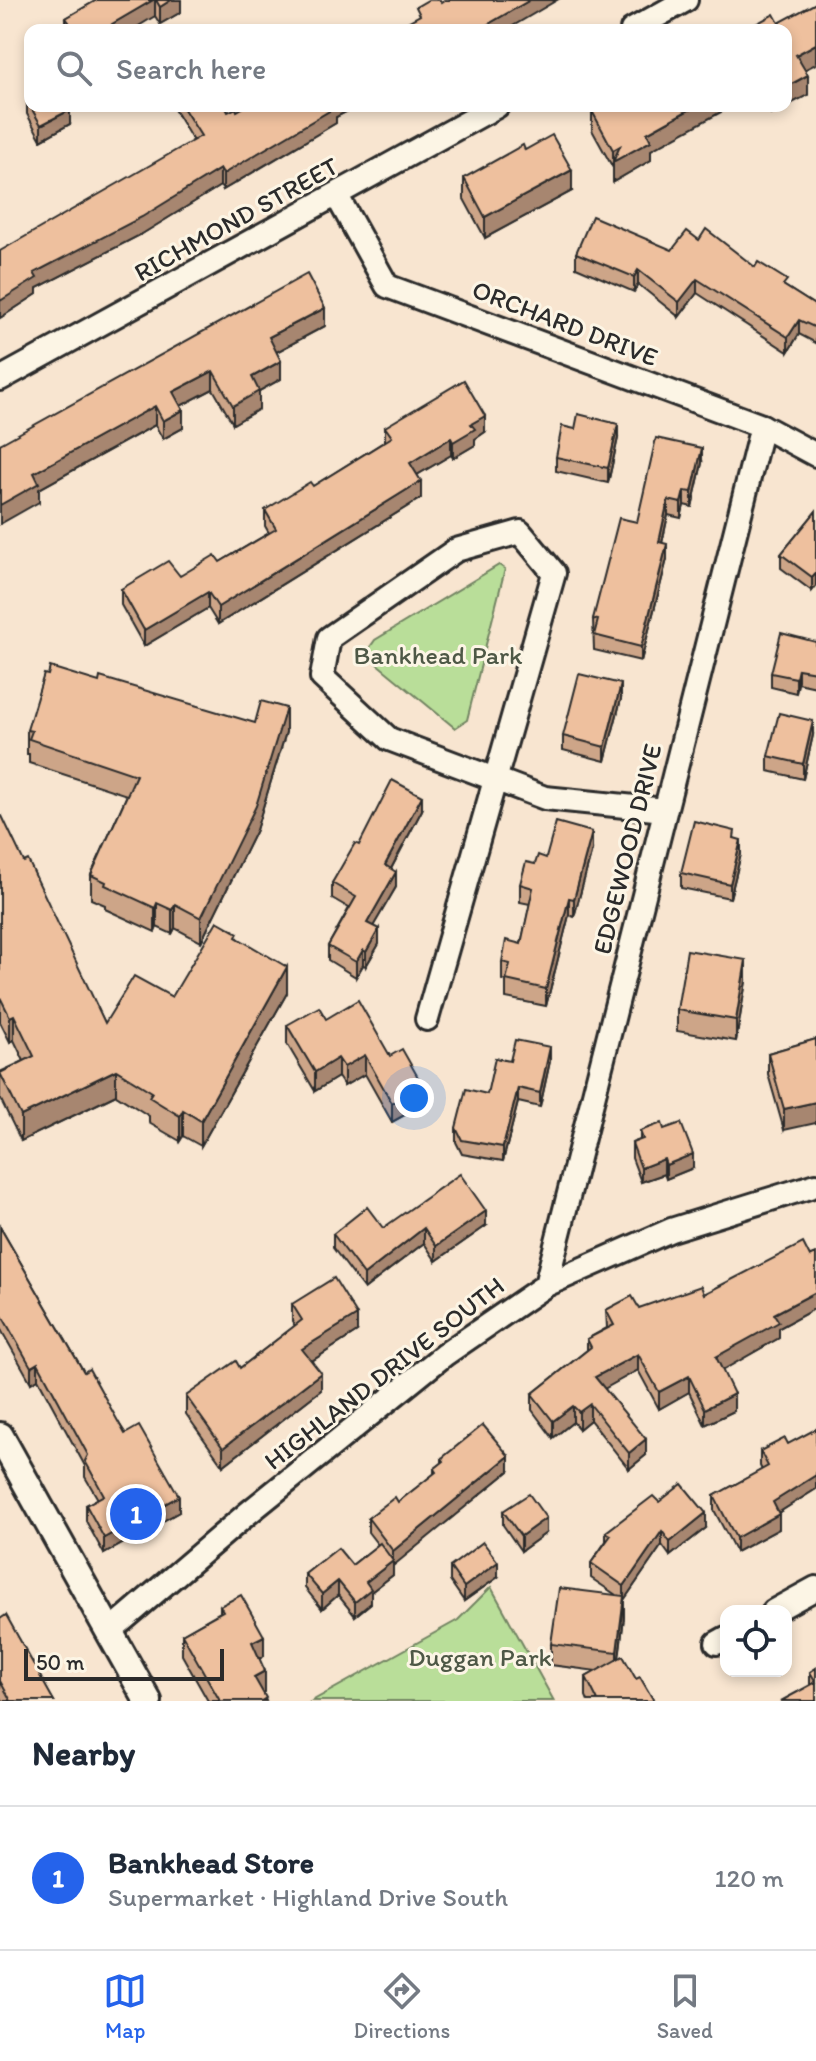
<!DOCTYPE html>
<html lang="en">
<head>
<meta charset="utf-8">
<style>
  body { margin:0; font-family:Itim,sans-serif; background:#f2f2f3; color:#1f2937 }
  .controls { position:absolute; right:24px; bottom:24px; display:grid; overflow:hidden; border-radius:16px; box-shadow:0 4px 12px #0003 }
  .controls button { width:72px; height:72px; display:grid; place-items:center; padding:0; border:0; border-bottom:2px solid #e0e1e3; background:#fff; color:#1f2937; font:40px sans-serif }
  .scale { position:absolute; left:24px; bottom:20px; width:200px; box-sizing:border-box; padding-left:8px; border:4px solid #2b2b2b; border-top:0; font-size:22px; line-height:28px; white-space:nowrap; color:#2b2b2b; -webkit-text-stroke:6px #fcf5e5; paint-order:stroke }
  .you { position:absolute; left:414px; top:1098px; width:28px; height:28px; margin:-20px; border:6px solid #fff; border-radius:50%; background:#1a73e8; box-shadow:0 0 0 12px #1a73e833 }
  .badge { display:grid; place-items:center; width:52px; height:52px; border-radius:50%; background:#2563eb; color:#fff; font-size:26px; font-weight:700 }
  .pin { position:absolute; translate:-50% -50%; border:4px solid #fff; box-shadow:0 2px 8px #0006 }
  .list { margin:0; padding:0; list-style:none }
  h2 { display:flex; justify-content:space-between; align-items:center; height:104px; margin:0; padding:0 32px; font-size:34px }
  h2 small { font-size:26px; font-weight:400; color:#747a83 }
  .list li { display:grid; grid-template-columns:52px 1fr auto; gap:24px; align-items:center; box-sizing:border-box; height:144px; padding:0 32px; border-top:2px solid #e0e1e3 }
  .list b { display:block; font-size:30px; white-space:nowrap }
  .list p { margin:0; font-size:26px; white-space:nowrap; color:#747a83 }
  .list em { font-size:26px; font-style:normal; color:#747a83 }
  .icon { flex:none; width:44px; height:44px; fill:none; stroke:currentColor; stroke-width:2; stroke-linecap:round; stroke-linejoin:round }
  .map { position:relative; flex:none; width:816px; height:1701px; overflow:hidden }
  .search { position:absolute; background:#fff; box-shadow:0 4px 12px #0003; left:24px; right:24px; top:24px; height:88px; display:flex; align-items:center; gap:20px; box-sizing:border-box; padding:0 28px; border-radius:16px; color:#747a83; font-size:30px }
  .sheet { height:248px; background:#fff }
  nav { display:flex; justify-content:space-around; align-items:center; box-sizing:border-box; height:112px; border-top:2px solid #e0e1e3; background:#fff; font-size:22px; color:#747a83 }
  nav a { display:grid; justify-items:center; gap:4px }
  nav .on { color:#2563eb }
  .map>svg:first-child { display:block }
  .green { fill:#b9de99; stroke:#728462; stroke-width:2 }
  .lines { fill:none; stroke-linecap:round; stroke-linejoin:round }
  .minor-casing { stroke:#2b2b2b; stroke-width:28 }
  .tertiary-casing { stroke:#2b2b2b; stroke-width:32 }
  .minor { stroke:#fcf5e5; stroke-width:22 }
  .tertiary { stroke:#fcf5e5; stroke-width:26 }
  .wall { fill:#cda588; stroke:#2b2b2b; stroke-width:2 }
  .shaded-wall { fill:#a7866f; stroke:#2b2b2b; stroke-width:2 }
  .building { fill:#eec09e; stroke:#2b2b2b; stroke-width:2 }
  .labels { text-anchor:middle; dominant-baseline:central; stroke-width:6; stroke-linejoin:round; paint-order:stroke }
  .street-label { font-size:26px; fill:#2b2b2b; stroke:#fcf5e5 }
  .park-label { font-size:26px; fill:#4e5846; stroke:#fcf5e5 }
</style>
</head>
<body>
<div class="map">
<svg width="816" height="1701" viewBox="0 0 816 1701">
  <rect width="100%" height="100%" fill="#f8e5d0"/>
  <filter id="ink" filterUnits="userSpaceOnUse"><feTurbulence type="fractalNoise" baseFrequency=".0125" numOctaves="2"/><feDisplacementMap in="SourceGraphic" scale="16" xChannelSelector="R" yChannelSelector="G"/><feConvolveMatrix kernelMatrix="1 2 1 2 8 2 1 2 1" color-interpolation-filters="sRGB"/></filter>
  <g filter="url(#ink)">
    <g class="green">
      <polygon points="499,565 505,569 467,720 455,728 371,659 368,650 375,640"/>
      <polygon points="491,1587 554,1701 312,1701 458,1620"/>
    </g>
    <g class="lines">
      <g class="minor-casing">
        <g id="minor">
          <polyline points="632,30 686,0"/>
          <polyline points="337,196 387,286 762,426 816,455"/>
          <polyline points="0,379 497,106"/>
          <polyline points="427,1019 554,573 520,532 456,550 329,638 322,677 389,739 545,798 665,810"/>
          <polyline points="546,1285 762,426"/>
          <polyline points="774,1611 816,1588"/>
          <polyline points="110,1631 247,1514 444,1355 546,1285 671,1230 816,1185"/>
          <polyline points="717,1643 726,1638"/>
        </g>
      </g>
      <g class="tertiary-casing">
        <polyline id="tertiary" points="0,1436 148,1701"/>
      </g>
      <use href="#minor" class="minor"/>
      <use href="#tertiary" class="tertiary"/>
    </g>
    <g class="wall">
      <polygon points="97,0 181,0 181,12 160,24 155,16 66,24 66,18"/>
      <polygon points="27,99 70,124 41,140 27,114"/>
      <polygon points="172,106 225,106 228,112 237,111 246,106 357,106 336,117 336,123 242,179 223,190 220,186 142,234 37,288 37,294 0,318 193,141"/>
      <polygon points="592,111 651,150 651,160 613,182 613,168 592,130"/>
      <polygon points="525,150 572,191 485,238 464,199 464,178"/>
      <polygon points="699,240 755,267 816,306 816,343 799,334 788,352 697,293 679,317 638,284 634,292 576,267 576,253 672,250"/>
      <polygon points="325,326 276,352 281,379 259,391 259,409 233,424 213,389 180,406 183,428 163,439 155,425 39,489 39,502 0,444"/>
      <polygon points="385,427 485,432 475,439 475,445 453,458 451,455 417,475 421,498 218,624 208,608 144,646 121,605 121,589 180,576 220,562 269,533 265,526 265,510 313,486 385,441"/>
      <polygon points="618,438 608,483 556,471 556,457"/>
      <polygon points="702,463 692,507 684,505 681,518 668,515 662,543 667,559 641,661 594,650 593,619 637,522"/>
      <polygon points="816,511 816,586 812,591 781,568 781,554"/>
      <polygon points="816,642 816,687 798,683 796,693 771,687 771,673"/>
      <polygon points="99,682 286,732 256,830 201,942 175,928 172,934 157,927 155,932 105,909 105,905 91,899 91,875 127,795 29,763 29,754 27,754 27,730"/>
      <polygon points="621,699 605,761 563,750 563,736"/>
      <polygon points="813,735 803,779 768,771 768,756"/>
      <polygon points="422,810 391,869 396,887 373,926 379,944 366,966 363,965 356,977 328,960 328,946 349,908 332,898 332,883 359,845"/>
      <polygon points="0,817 105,1023 172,997 238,938 287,993 201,1146 183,1136 180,1141 149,1123 149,1116 116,1095 21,1141 0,1098 0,1072 24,1061 14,1040 10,1042 0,1022"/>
      <polygon points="735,839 741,854 730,898 681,888 681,873"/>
      <polygon points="592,850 574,917 569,915 546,1006 506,998 506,981 502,980 502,962 521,944 530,904 520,902 520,884 546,858"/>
      <polygon points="746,981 736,1041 677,1031 677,1010"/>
      <polygon points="326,1019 390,1056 423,1105 392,1122 365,1074 344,1086 338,1077 315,1091 287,1044 287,1025"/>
      <polygon points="816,1039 784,1130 768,1074 768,1053"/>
      <polygon points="550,1061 540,1107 518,1102 503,1161 462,1154 456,1142 456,1128 487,1094"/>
      <polygon points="664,1129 693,1168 666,1179 664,1174 641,1182 632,1158 632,1143 640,1140 640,1131"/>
      <polygon points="486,1226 436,1261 424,1243 364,1289 333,1248 333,1234 383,1228"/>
      <polygon points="0,1227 84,1372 179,1512 104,1554 86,1521 86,1505 98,1499 85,1477 85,1466 38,1379 31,1383 0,1328"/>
      <polygon points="816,1254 816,1308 779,1328 779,1338 722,1370 734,1411 705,1425 689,1392 659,1409 638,1370 604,1388 646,1455 629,1469 590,1420 579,1429 573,1422 553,1438 532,1410 532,1394 587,1350 587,1339 607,1328 606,1310 639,1308 704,1294"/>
      <polygon points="292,1304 357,1332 312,1361 321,1390 223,1466 186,1414 186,1396 240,1368 295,1326 292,1321"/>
      <polygon points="760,1451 816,1489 778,1513 779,1529 736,1552 714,1510 714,1496 762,1470 760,1466"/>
      <polygon points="442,1458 509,1471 393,1565 393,1575 371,1592 371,1603 355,1616 338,1595 322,1609 305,1588 305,1574 352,1565 378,1545 368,1532 368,1518 398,1502 434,1474 434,1469 442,1463"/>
      <polygon points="659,1502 706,1528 670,1556 662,1545 624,1600 624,1617 619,1659 654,1701 588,1701 586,1696 586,1677 597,1671 551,1665 551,1644 616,1595 591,1578 591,1563 606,1541 606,1532"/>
      <polygon points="503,1511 546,1533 521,1551 503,1525"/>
      <polygon points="450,1567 498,1577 464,1601 450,1581"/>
      <polygon points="220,1606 264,1656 259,1659 265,1692 263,1693 266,1701 208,1701 182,1655 182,1634 220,1612"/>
      <polygon points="0,1619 54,1701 3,1701 0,1696"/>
      <polygon points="816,1668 816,1701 810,1685 810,1672"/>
    </g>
    <g class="shaded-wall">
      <polygon points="153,0 155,0 155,16 132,30 112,30 112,24"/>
      <polygon points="171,0 181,0 181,12 160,24 160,7"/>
      <polygon points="530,0 557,0 506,30 478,30"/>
      <polygon points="816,44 816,64 796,74 796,55"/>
      <polygon points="808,75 808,95 771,114 771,106 786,106 786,87"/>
      <polygon points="333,106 357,106 336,117 336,123 223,190 223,174"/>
      <polygon points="696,106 732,106 651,150 651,160 613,182 613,150 647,133"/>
      <polygon points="70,110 70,124 41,140 41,125"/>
      <polygon points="220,169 220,186 142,234 37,288 37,294 0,318 0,301 34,273"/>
      <polygon points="572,170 572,191 485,238 485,217"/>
      <polygon points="638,270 638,284 634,292 634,277"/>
      <polygon points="697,279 697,293 679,317 679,302"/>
      <polygon points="325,308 325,326 269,356 269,337"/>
      <polygon points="799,320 799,334 788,352 788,337"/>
      <polygon points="281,361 281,379 259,391 259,409 233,424 233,406 252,377"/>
      <polygon points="213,371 213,389 173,410 173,392"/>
      <polygon points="155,406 155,425 39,489 39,502 0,524 0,505 34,473"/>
      <polygon points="183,410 183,428 163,439 163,421"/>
      <polygon points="485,416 485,432 475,439 475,445 453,458 453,442 471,424"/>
      <polygon points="618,424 618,438 608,483 608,468"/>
      <polygon points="451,438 451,455 410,479 410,463"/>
      <polygon points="702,448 702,463 692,507 692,492"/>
      <polygon points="421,481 421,498 218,624 218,607"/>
      <polygon points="684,491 684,505 681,518 681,503"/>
      <polygon points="668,500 668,515 659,557 659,542"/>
      <polygon points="667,544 667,559 641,661 641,647"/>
      <polygon points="816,572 816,586 812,591 812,577"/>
      <polygon points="208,592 208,608 144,646 144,630"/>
      <polygon points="798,669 798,683 796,693 796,678"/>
      <polygon points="621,684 621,699 605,761 605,747"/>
      <polygon points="286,708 286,732 256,830 201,942 201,918"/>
      <polygon points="813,721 813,735 803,779 803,764"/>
      <polygon points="422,796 422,810 385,880 385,865"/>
      <polygon points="592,832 592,850 574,917 574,899"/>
      <polygon points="741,840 741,854 730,898 730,884"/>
      <polygon points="396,872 396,887 367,937 367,923"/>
      <polygon points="569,898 569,915 546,1006 546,989"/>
      <polygon points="157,903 157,927 155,932 155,908"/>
      <polygon points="175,904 175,928 172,934 172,910"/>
      <polygon points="379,929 379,944 366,966 366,952"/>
      <polygon points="363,950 363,965 356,977 356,962"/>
      <polygon points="746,960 746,981 736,1041 736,1020"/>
      <polygon points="287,967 287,993 201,1146 201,1121"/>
      <polygon points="14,1015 14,1040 10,1042 10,1017"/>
      <polygon points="550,1047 550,1061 540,1107 540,1093"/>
      <polygon points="365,1055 365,1074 344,1086 344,1067"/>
      <polygon points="338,1058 338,1077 315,1091 315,1072"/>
      <polygon points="116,1070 116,1095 21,1141 21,1116"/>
      <polygon points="423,1086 423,1105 392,1122 392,1103"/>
      <polygon points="518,1088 518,1102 503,1161 503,1147"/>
      <polygon points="816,1102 816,1123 784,1130 784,1109"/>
      <polygon points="183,1110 183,1136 180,1141 180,1116"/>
      <polygon points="693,1154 693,1168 666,1179 666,1165"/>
      <polygon points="664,1159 664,1174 641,1182 641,1168"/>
      <polygon points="486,1211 486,1226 436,1261 436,1246"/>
      <polygon points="424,1228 424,1243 364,1289 364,1275"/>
      <polygon points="816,1292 816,1308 779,1328 779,1338 716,1374 716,1357 774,1314"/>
      <polygon points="357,1315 357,1332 302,1367 302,1349"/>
      <polygon points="638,1354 638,1370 595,1394 595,1377"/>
      <polygon points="38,1363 38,1379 31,1383 31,1367"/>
      <polygon points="321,1373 321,1390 223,1466 223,1448"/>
      <polygon points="689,1376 689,1392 659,1409 659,1392"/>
      <polygon points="734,1394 734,1411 705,1425 705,1409"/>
      <polygon points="590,1404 590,1420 579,1429 579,1412"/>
      <polygon points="573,1406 573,1422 553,1438 553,1421"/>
      <polygon points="646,1439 646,1455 629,1469 629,1453"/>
      <polygon points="509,1456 509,1471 393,1566 393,1551"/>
      <polygon points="816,1475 816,1489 773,1516 773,1502"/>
      <polygon points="179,1496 179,1512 104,1554 104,1538"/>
      <polygon points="706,1513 706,1528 670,1556 670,1542"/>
      <polygon points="779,1514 779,1529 736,1552 736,1538"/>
      <polygon points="546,1518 546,1533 521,1551 521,1536"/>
      <polygon points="662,1531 662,1545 624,1600 624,1617 617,1673 617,1652 624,1597 624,1586"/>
      <polygon points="393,1561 393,1575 371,1592 371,1603 355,1616 355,1602 366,1582"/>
      <polygon points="498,1562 498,1577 464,1601 464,1587"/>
      <polygon points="338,1581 338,1595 322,1609 322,1594"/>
      <polygon points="264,1636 264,1656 252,1663 252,1642"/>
      <polygon points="265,1671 265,1692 254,1698 254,1677"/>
    </g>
    <g class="building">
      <polygon points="97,0 153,0 112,24 116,30 57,30 69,22 66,18"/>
      <polygon points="156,0 171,0 160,7"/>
      <polygon points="428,0 440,0 441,2 444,0 530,0 478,30 393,30 420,15 416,7"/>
      <polygon points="816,3 816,44 796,55 808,75 786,87 786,30 745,30 774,14 779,23"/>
      <polygon points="378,25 381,30 369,30"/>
      <polygon points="30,106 68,106 70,110 41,125"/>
      <polygon points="182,106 225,106 228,112 236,108 237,111 246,106 335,106 336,107 223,174 220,169 142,217 34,273 37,278 0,301 0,251 201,136"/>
      <polygon points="602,106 696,106 647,133 651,141 613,162 620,146 613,150 592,111"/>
      <polygon points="552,135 572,170 485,217 464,178 523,145 525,150"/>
      <polygon points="592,216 672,250 687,231 699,240 706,229 755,267 758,262 787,280 783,285 816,306 816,328 799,320 788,337 697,279 679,302 638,270 634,277 576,253"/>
      <polygon points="307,274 325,308 269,337 281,361 252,377 259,391 233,406 213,371 173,392 183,410 163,421 155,406 34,473 39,483 0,505 0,444"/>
      <polygon points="464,380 485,416 471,424 475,429 453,442 451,438 410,463 421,481 218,607 208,592 144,630 121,589 168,561 180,576 215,555 220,562 276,529 265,510 310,482 313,486 392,437 385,427"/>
      <polygon points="578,414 618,424 608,468 556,457 562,426 575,429"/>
      <polygon points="656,438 702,448 692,492 684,491 681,503 668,500 659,542 667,544 641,647 594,635 598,620 593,619 619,518 637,522"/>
      <polygon points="816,511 816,572 812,577 781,554"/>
      <polygon points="781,633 816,642 816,672 798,669 796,678 771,673"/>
      <polygon points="50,667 99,682 100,677 255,723 261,701 286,708 256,806 201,918 175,904 172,910 157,903 155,908 105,885 106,882 91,875 136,775 29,739 32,731 27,730 44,674 48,675"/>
      <polygon points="579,674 621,684 605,747 563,736"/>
      <polygon points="779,713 813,721 803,764 768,756"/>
      <polygon points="392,780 422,796 385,865 396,872 367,923 379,929 366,952 363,950 356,962 328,946 356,897 332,883 355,843 359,845"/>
      <polygon points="2,816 24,862 28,860 105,1023 134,976 172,997 217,921 238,933 236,937 287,967 201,1121 183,1110 180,1116 149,1097 152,1092 116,1070 21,1116 0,1073 34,1056 14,1015 10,1017 0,997 0,817"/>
      <polygon points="694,821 735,831 734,838 741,840 730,884 681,873"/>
      <polygon points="556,822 592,832 574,899 569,898 546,989 506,980 510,964 502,962 506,940 521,944 533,888 520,884 526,862 535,864 538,855 546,858"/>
      <polygon points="687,950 746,960 736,1020 677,1010"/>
      <polygon points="358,1000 390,1056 402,1049 423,1086 392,1103 365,1055 344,1067 338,1058 315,1072 287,1025 319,1007 326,1019"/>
      <polygon points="816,1039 816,1102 784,1109 768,1053"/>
      <polygon points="515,1040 550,1047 540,1093 518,1088 503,1147 462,1140 456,1128 466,1089 487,1094 495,1058 510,1061"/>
      <polygon points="662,1123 664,1129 681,1123 693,1154 666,1165 664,1159 641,1168 632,1143 643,1139 640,1131"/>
      <polygon points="460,1174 486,1211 436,1246 424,1228 364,1275 333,1234 367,1207 383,1228"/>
      <polygon points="0,1227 84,1372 89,1369 125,1434 139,1426 179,1496 104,1538 86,1505 104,1495 85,1461 88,1455 38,1363 31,1367 0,1312"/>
      <polygon points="803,1243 810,1257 816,1254 816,1292 774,1314 779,1322 716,1357 734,1394 705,1409 689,1376 659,1392 638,1354 595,1377 646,1439 629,1453 590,1404 579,1412 573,1406 553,1421 532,1394 591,1347 587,1339 614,1325 606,1310 632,1296 639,1308 701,1286 704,1294"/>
      <polygon points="334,1278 357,1315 302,1349 321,1373 223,1448 186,1396 236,1361 240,1368 302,1320 292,1304"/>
      <polygon points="483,1425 509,1456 393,1551 368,1518 395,1497 398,1502 436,1472 434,1469 444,1461 442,1458"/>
      <polygon points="816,1429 816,1475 773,1502 779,1514 736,1538 714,1496 768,1466 760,1451 785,1438 788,1444"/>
      <polygon points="682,1484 706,1513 670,1542 662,1531 624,1586 591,1563 611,1535 606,1532 653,1496 659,1502"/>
      <polygon points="529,1494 546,1518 521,1536 503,1511"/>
      <polygon points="483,1542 498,1562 464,1587 450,1567"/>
      <polygon points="380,1543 393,1561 366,1582 371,1589 355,1602 338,1581 322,1594 305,1574 338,1548 352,1565"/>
      <polygon points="559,1588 624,1596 617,1652 551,1644"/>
      <polygon points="241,1595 264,1636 252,1642 265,1671 254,1677 266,1698 261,1701 220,1701 182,1634 223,1611 220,1606"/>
      <polygon points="6,1615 54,1701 11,1701 0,1681 0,1619"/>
      <polygon points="623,1656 636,1679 640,1677 654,1701 598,1701 586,1677"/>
      <polygon points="816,1668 816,1701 781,1701 816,1682 810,1672"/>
    </g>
  </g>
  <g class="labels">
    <g class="street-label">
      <text transform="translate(236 219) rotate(-29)">RICHMOND STREET</text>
      <text transform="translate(565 323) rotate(21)">ORCHARD DRIVE</text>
      <text transform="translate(627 849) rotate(-76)">EDGEWOOD DRIVE</text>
      <text transform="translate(384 1373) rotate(-38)">HIGHLAND DRIVE SOUTH</text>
    </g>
    <g class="park-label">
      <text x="438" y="655">Bankhead Park</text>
      <text x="480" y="1657">Duggan Park</text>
    </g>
  </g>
</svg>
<div class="controls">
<button><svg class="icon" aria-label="locate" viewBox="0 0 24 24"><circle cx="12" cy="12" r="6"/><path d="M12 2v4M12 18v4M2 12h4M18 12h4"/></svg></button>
</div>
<div class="scale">50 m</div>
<div class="you"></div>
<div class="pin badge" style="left:136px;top:1514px">1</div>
<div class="search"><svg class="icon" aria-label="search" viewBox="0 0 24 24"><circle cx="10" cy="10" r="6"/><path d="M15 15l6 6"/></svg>Search here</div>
</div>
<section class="sheet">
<h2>Nearby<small></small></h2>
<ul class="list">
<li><span class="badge">1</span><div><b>Bankhead Store</b><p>Supermarket · Highland Drive South</p></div><em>120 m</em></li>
</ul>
</section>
<nav>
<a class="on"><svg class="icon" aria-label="map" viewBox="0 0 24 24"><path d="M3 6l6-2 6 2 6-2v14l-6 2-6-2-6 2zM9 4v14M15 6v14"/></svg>Map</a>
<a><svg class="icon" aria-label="directions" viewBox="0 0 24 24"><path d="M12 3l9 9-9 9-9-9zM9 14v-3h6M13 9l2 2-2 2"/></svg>Directions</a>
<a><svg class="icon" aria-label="saved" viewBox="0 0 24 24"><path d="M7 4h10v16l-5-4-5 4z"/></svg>Saved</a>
</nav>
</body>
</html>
